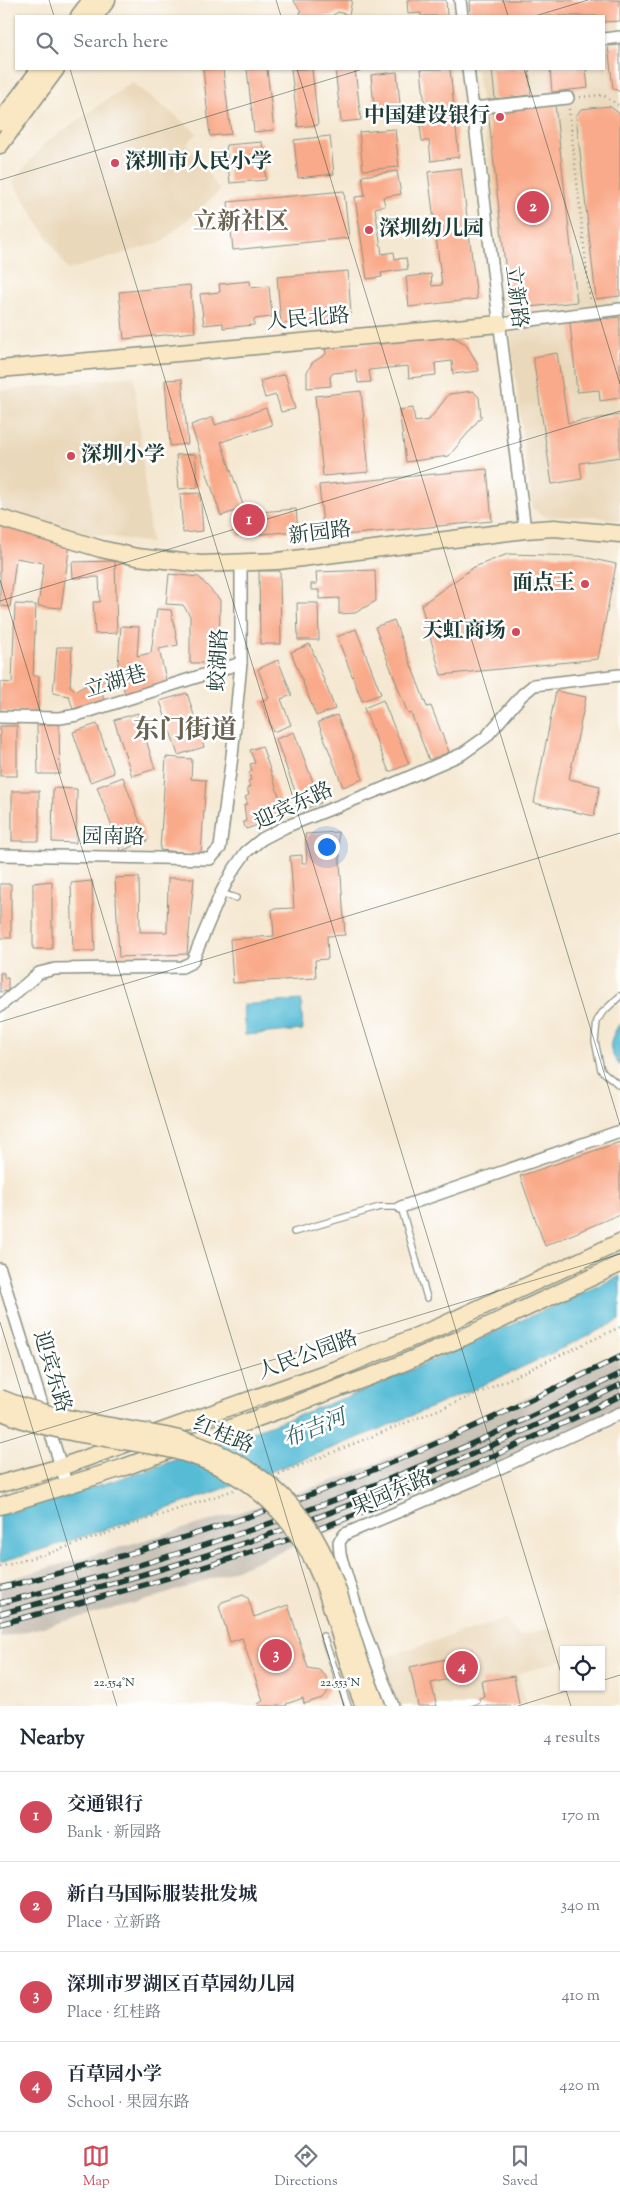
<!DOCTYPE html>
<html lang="en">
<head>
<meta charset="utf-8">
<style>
  body { margin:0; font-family:"Sorts Mill Goudy","Noto Serif SC",serif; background:#f2f2f3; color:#1f2937 }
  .controls { position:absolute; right:15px; bottom:15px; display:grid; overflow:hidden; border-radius:0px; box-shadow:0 1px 4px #0004 }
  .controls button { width:45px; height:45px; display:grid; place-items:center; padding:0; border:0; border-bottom:1px solid #e0e1e3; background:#fff; color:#1f2937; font:25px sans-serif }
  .you { position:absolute; left:326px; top:846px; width:18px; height:18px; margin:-12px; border:4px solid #fff; border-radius:50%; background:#1a73e8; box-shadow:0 0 0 8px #1a73e833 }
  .badge { display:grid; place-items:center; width:32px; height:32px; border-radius:50%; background:#d1495b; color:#fff; font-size:16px; font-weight:700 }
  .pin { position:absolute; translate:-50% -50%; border:2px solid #fff; box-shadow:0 1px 5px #0006 }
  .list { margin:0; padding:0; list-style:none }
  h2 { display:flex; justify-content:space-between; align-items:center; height:65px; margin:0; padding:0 20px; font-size:21px }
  h2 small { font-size:16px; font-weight:400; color:#747a83 }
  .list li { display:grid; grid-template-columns:32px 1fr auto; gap:15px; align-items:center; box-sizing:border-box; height:90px; padding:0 20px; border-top:1px solid #e0e1e3 }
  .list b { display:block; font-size:19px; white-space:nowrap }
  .list p { margin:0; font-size:16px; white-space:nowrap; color:#747a83 }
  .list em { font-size:16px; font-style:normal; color:#747a83 }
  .icon { flex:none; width:28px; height:28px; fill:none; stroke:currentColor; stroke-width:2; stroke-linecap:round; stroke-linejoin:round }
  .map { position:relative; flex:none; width:620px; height:1706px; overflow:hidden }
  .search { position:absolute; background:#fff; box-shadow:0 1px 4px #0004; left:15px; right:15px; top:15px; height:55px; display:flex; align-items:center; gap:12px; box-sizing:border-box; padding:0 18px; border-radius:0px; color:#747a83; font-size:19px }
  .sheet { height:425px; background:#fff }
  nav { display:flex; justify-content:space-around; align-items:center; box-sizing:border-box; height:70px; border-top:1px solid #e0e1e3; background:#fff; font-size:14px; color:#747a83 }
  nav a { display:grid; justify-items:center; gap:2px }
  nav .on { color:#d1495b }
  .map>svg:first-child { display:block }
  .built { fill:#ead8ba }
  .industrial { fill:#cac3b8 }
  .water { fill:#57bcd6; stroke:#3b7c85 }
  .building { fill:#f9aa8a }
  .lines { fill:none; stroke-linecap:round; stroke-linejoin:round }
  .lane-casing { stroke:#8a9283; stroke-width:8 }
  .street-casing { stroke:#8a9283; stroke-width:14 }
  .secondary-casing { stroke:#8a9283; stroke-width:19 }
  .path { stroke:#8a9283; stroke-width:2.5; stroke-dasharray:1 4; stroke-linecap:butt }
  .lane { stroke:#fff; stroke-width:5.5 }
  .street { stroke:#fff; stroke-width:11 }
  .secondary { stroke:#fae7c3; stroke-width:16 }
  .rail-casing { stroke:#1f3d34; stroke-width:5.5 }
  .rail { stroke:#fff; stroke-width:4; stroke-dasharray:11; stroke-linecap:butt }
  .secondary-bridge-casing { stroke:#8a9283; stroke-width:19; stroke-linecap:butt }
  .secondary-bridge { stroke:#fae7c3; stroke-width:16 }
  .ticks { fill:none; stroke:#1f3d34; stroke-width:1; stroke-opacity:0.45 }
  .poi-dot { fill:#d1495b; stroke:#fff; stroke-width:2 }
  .labels { text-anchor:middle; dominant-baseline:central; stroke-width:5; stroke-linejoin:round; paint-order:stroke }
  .poi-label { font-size:21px; font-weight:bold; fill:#1f3d34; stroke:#fff; text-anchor:end }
  .street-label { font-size:21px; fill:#1f3d34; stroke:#fff }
  .water-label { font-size:22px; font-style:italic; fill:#306365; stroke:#fff }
  .quarter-label { font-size:24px; font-weight:bold; fill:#6b6352; stroke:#fff }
  .district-label { font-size:26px; font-weight:bold; fill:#6b6352; stroke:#fff }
  .ticks-label { font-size:12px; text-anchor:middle; fill:#1f3d34; stroke:#fff; stroke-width:5; stroke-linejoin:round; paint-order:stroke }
</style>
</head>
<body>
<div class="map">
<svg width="620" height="1706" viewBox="0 0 620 1706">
  <rect width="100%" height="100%" fill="#fff"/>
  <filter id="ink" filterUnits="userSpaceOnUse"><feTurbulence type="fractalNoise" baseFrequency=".02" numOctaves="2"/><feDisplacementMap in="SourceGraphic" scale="10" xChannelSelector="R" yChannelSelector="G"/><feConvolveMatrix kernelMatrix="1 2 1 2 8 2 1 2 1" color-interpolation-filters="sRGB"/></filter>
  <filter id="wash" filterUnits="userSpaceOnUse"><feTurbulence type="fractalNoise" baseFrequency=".0096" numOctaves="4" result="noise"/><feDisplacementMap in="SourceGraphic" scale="20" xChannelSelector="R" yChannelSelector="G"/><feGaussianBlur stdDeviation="1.12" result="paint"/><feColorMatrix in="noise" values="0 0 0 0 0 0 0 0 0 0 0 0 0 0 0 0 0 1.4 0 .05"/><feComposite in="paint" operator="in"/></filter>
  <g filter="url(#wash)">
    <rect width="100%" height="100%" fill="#f5e8d2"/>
    <g class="built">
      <polygon points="469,0 620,0 620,521 595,516 546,517 532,508 477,69 604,69 604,16 471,16"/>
      <polygon points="132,82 197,133 187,144 220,191 162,242 68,270 13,182 44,144"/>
      <polygon points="134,376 151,543 91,534 32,519 0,508 0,391"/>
      <polygon points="506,1618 519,1636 551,1628 564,1659 518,1674 526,1706 398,1706 380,1659"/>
    </g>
    <polygon class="industrial" points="620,1354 620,1406 481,1471 330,1533 216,1577 151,1599 0,1638 0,1582 237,1513 338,1479 482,1419"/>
    <g class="water">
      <polygon points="301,1000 303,1030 245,1035 243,1005"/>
      <path d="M620,1023V1066C606,1048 609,1041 620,1023Z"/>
      <path d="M620,1276V1320C572,1343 525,1367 476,1388C322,1456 162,1514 0,1562V1515L142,1472L366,1390Z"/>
    </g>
    <g id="blocks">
      <g class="building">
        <polygon points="293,0 352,0 349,15 338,12 332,16 299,16 301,11"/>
        <polygon points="407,0 446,0 447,16 421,16 421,13 408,14"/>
        <polygon points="470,0 620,0 620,21 604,22 604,16 471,16"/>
        <polygon points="620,45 620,92 613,88 608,46"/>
        <polygon points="203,69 223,69 231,134 210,136"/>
        <polygon points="247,69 267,69 274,130 254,132"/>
        <polygon points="291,69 312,69 318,125 298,127"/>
        <polygon points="335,69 355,69 361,120 341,122"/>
        <polygon points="421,69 450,69 459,157 431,161 429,141 422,141 420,126 427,125"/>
        <polygon points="492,69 529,69 531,95 495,99"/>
        <polygon points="550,69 586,69 588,88 552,92"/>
        <polygon points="397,72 401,115 375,118 371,75"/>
        <polygon points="555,104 577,302 510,309 488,111"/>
        <polygon points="609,106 620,114 620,296 596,299 576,116 581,109"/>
        <polygon points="395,129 399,167 363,170 359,132"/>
        <polygon points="330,136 334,174 298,178 294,140"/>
        <polygon points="262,142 266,180 230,183 226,145"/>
        <polygon points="461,168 477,299 409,307 406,277 431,274 432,286 442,285 428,172"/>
        <polygon points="397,171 401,194 383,197 385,206 375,208 382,254 394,252 395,259 406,258 408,269 381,273 382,277 367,279 355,197 365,196 362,176"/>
        <polygon points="344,191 349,238 233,250 228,202"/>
        <polygon points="348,271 351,315 333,317 333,320 281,324 277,277"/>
        <polygon points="250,281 251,288 269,286 272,317 254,319 254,325 223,328 223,323 204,325 200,294 220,292 219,284"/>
        <polygon points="190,285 195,332 124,339 119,292"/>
        <polygon points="620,317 620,398 600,401 599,390 577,392 570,323"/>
        <polygon points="446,337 455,338 466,344 476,361 479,371 453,374 452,361 435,363 436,375 409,378 408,366 369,370 371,382 358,383 356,371 333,373 330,377 331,386 307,388 307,372 312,363 326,354 325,348"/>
        <polygon points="557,353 568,423 620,415 620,457 580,463 582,479 552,484 533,357"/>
        <polygon points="285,374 295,409 281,412 276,395 265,398 260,381"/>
        <polygon points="182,379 188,444 170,446 165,380"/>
        <polygon points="361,391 369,472 323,476 315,396"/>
        <polygon points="473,391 479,397 481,417 449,456 406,462 399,410 413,408 415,422 429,420 449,394"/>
        <polygon points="266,408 272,425 221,442 244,508 221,516 191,425 213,417 215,425"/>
        <polygon points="195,454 198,487 179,489 176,455"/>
        <polygon points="487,469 492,521 324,537 319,485"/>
        <polygon points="200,493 203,531 183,533 180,494"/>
        <polygon points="296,509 298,531 237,536 235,514"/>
        <polygon points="0,523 70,543 61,608 38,606 44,563 16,558 10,607 0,606"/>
        <polygon points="508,554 579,556 616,564 598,659 441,675 421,605 474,567"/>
        <polygon points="115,561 117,633 95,634 93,602 100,602 99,577 73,578 72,562"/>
        <polygon points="375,570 376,601 355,613 339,614 339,598 319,599 319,590 311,590 311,584 317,584 316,572"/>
        <polygon points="259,571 280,571 281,644 260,644"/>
        <polygon points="169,574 199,577 220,600 219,663 190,663 190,616 183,605 166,604"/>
        <polygon points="297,603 318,603 319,640 298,640"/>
        <polygon points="15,604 36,605 33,676 39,676 38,714 0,712 0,682 12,683"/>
        <polygon points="157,609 171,610 178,645 159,649 167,684 125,694 118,665 121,626 139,627 137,656 151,653"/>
        <polygon points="394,620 427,707 431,706 449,752 429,760 411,713 408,714 375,627"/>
        <polygon points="356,629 381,694 362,701 337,637"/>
        <polygon points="310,644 335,709 316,716 291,652"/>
        <polygon points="57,647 72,647 70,686 76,691 102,676 108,689 102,692 104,700 73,709 69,696 53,693"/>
        <polygon points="278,660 292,695 281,699 291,725 273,732 261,701 269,698 258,669"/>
        <polygon points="556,691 586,697 569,779 600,786 594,816 534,803"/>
        <polygon points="187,693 204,747 178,755 160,701"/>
        <polygon points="383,700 409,764 389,772 364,708"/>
        <polygon points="138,713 155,769 132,776 114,720"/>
        <polygon points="337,715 363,779 343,787 318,722"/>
        <polygon points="59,724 60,774 38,774 37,725"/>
        <polygon points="97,724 114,773 90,782 73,732"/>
        <rect x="0" y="726" width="17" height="50"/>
        <polygon points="294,732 321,803 302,810 276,739"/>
        <polygon points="262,746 281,802 276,804 281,817 246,829 243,822 246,821 244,805 248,804 245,797 249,795 247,788 250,787 248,781 251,780 249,773 252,771 250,764 255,763 250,750"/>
        <polygon points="166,757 192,759 191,779 206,780 201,854 160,850"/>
        <polygon points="123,777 147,841 121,851 97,787"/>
        <polygon points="53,788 77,789 76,843 52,842"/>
        <rect x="12" y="791" width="27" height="50"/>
        <polygon points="338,832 345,935 327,936 328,959 315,960 316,978 233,983 230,939 274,936 272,909 294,908 290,856 302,855 302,863 307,863 305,834"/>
        <polygon points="139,877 140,932 167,932 168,878 194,878 187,954 119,957 115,878"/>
        <polygon points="52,881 52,949 33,949 33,883"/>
        <polygon points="92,881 95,951 73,951 71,883"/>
        <rect x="0" y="884" width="11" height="54"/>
        <polygon points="0,973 4,973 4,978 8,978 8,991 0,992"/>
        <polygon points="620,1142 620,1214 545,1246 520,1176"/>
        <polygon points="243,1595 248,1598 254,1617 288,1605 308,1668 319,1670 325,1675 329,1683 328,1691 322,1698 304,1704 303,1698 286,1704 287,1706 259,1706 258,1704 263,1701 242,1638 230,1642 219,1606 222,1602"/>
        <polygon points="468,1654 473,1674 431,1683 437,1706 418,1706 410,1667"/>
        <polygon points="514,1676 519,1704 510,1706 470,1706 480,1703 479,1698 484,1697 481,1681"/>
      </g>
    </g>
  </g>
  <g filter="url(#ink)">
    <use href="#blocks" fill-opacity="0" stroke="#8a9283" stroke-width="1"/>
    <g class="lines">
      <g class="lane-casing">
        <g id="lane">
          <polyline points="221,893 236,898"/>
          <polyline points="620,996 602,1013 597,1021 595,1041 601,1070 620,1086"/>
          <polyline points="294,1232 380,1207 401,1207 427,1298"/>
          <polyline points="323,1636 348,1706"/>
        </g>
      </g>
      <g class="street-casing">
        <g id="street">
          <polyline points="460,0 462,16"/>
          <polyline points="604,39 620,37"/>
          <polyline points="468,69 525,530"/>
          <polyline points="473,108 568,98"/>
          <polyline points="500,324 620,309"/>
          <polyline points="0,717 60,718 77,715 241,663"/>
          <polyline points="0,855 210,859 220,848 232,756 241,663 241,563"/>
          <polyline points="0,1006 39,973 55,969 182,967 192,962 221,893 232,872 246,852 262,839 285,827 384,788 462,754 486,737 522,695 534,685 620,675"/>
          <polyline points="401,1207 620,1131"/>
          <polyline points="0,1269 67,1486"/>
          <polyline points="393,1706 361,1623 340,1554 339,1542 345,1534 476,1479 620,1413"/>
        </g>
      </g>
      <g class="secondary-casing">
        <g id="secondary">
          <polyline points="79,16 91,0"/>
          <polyline points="95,16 107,0"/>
          <polyline points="0,122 40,69"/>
          <polyline points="0,145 56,69"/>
          <polyline points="0,369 500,324"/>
          <polyline points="0,518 101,549 137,557 201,564 278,561 525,530 554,528 620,534"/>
          <polyline points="0,1484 61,1467 342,1367 441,1326 620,1242"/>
          <polyline points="0,1506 122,1468 377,1374 462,1338 620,1264"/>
        </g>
      </g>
      <g class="path">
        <polyline points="580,97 603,95 620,106"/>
        <polyline points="569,109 590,300"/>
        <polyline points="279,1474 477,1394 620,1327"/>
        <polyline points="0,1567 55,1551 234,1490"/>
      </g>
      <use href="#lane" class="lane"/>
      <use href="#street" class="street"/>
      <use href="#secondary" class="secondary"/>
      <g class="rail-casing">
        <g id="rail">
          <path d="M0,1588C119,1559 237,1524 351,1479C442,1443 531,1400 620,1357"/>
          <path d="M0,1603C120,1573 238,1537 354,1493C445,1458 533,1416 620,1374"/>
          <path d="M0,1614C89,1590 178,1566 265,1536C387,1494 504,1442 620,1385"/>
          <path d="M0,1624C123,1592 247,1558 365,1511C452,1476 536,1437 620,1396"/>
        </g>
      </g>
      <use href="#rail" class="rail"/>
      <g class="secondary-bridge-casing">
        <g id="secondary-bridge">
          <path d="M0,1398C53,1420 110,1425 166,1436C230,1449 291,1489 321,1549C337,1581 345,1615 356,1649C362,1668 370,1687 377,1706"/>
          <path d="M0,1411C49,1433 106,1437 159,1447C236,1462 293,1507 322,1580C338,1621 346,1665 364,1706"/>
        </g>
      </g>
      <use href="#secondary-bridge" class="secondary-bridge"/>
    </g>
  </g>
  <path class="ticks" d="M49,0L54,16M276,0L281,16M503,0L508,16M535,16L588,0M70,69L564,1683M297,69L620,1125M524,69L620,384M0,180L363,69M0,580L344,1706M0,601L620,411M0,1022L620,833M0,1322L117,1706M0,1443L620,1254M601,1681L620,1675M565,1687L571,1706M518,1706L579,1687"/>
  <g class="poi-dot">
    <circle cx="500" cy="117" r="5"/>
    <circle cx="115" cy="163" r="5"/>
    <circle cx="369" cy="230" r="5"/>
    <circle cx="71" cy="456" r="5"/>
    <circle cx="585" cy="584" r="5"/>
    <circle cx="516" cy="632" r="5"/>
  </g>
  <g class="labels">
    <g class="poi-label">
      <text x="490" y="117">中国建设银行</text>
      <text x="125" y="163" text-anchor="start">深圳市人民小学</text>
      <text x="379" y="230" text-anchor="start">深圳幼儿园</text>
      <text x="81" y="456" text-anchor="start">深圳小学</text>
      <text x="575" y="584">面点王</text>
      <text x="506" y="632">天虹商场</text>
    </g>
    <g class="street-label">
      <text transform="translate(515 297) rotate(83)">立新路</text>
      <text transform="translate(308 320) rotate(-5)">人民北路</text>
      <text transform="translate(320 534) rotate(-7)">新园路</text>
      <text transform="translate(220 660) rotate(-87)">蛟湖路</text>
      <text transform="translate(116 683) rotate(-17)">立湖巷</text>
      <text transform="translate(294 807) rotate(-25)">迎宾东路</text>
      <text transform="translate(113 838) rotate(1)">园南路</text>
      <text transform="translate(308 1356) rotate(-20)">人民公园路</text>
      <text transform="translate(51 1372) rotate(73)">迎宾东路</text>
      <text transform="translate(223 1436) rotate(23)">红桂路</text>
      <text transform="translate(392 1494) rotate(-23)">果园东路</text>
    </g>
    <g class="water-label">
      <text transform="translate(315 1430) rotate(-22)">布吉河</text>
    </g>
    <g class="quarter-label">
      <text x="241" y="223">立新社区</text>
    </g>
    <g class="district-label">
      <text x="185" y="731">东门街道</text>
    </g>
  </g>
  <g class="ticks-label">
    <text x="114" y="1686">22.554°N</text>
    <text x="340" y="1686">22.553°N</text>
  </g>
</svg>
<div class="controls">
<button><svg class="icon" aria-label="locate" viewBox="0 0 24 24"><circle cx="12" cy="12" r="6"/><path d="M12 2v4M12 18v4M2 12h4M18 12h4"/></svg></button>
</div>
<div class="you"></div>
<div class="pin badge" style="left:249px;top:520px">1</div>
<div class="pin badge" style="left:533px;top:207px">2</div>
<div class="pin badge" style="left:276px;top:1655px">3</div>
<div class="pin badge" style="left:462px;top:1667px">4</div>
<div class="search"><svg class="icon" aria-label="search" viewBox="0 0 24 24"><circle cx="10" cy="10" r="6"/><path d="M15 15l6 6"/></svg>Search here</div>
</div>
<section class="sheet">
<h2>Nearby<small>4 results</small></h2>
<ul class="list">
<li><span class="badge">1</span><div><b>交通银行</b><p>Bank · 新园路</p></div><em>170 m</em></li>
<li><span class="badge">2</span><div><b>新白马国际服装批发城</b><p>Place · 立新路</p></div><em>340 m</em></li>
<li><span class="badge">3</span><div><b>深圳市罗湖区百草园幼儿园</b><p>Place · 红桂路</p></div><em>410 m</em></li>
<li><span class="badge">4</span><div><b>百草园小学</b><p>School · 果园东路</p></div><em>420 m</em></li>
</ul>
</section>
<nav>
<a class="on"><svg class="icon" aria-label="map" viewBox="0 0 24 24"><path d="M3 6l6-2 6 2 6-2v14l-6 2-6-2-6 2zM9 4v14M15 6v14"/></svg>Map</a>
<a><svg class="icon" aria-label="directions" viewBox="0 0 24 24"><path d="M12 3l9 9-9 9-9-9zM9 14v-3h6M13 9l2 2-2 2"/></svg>Directions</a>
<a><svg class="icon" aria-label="saved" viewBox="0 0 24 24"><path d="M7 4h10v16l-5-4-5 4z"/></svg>Saved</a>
</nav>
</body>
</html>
